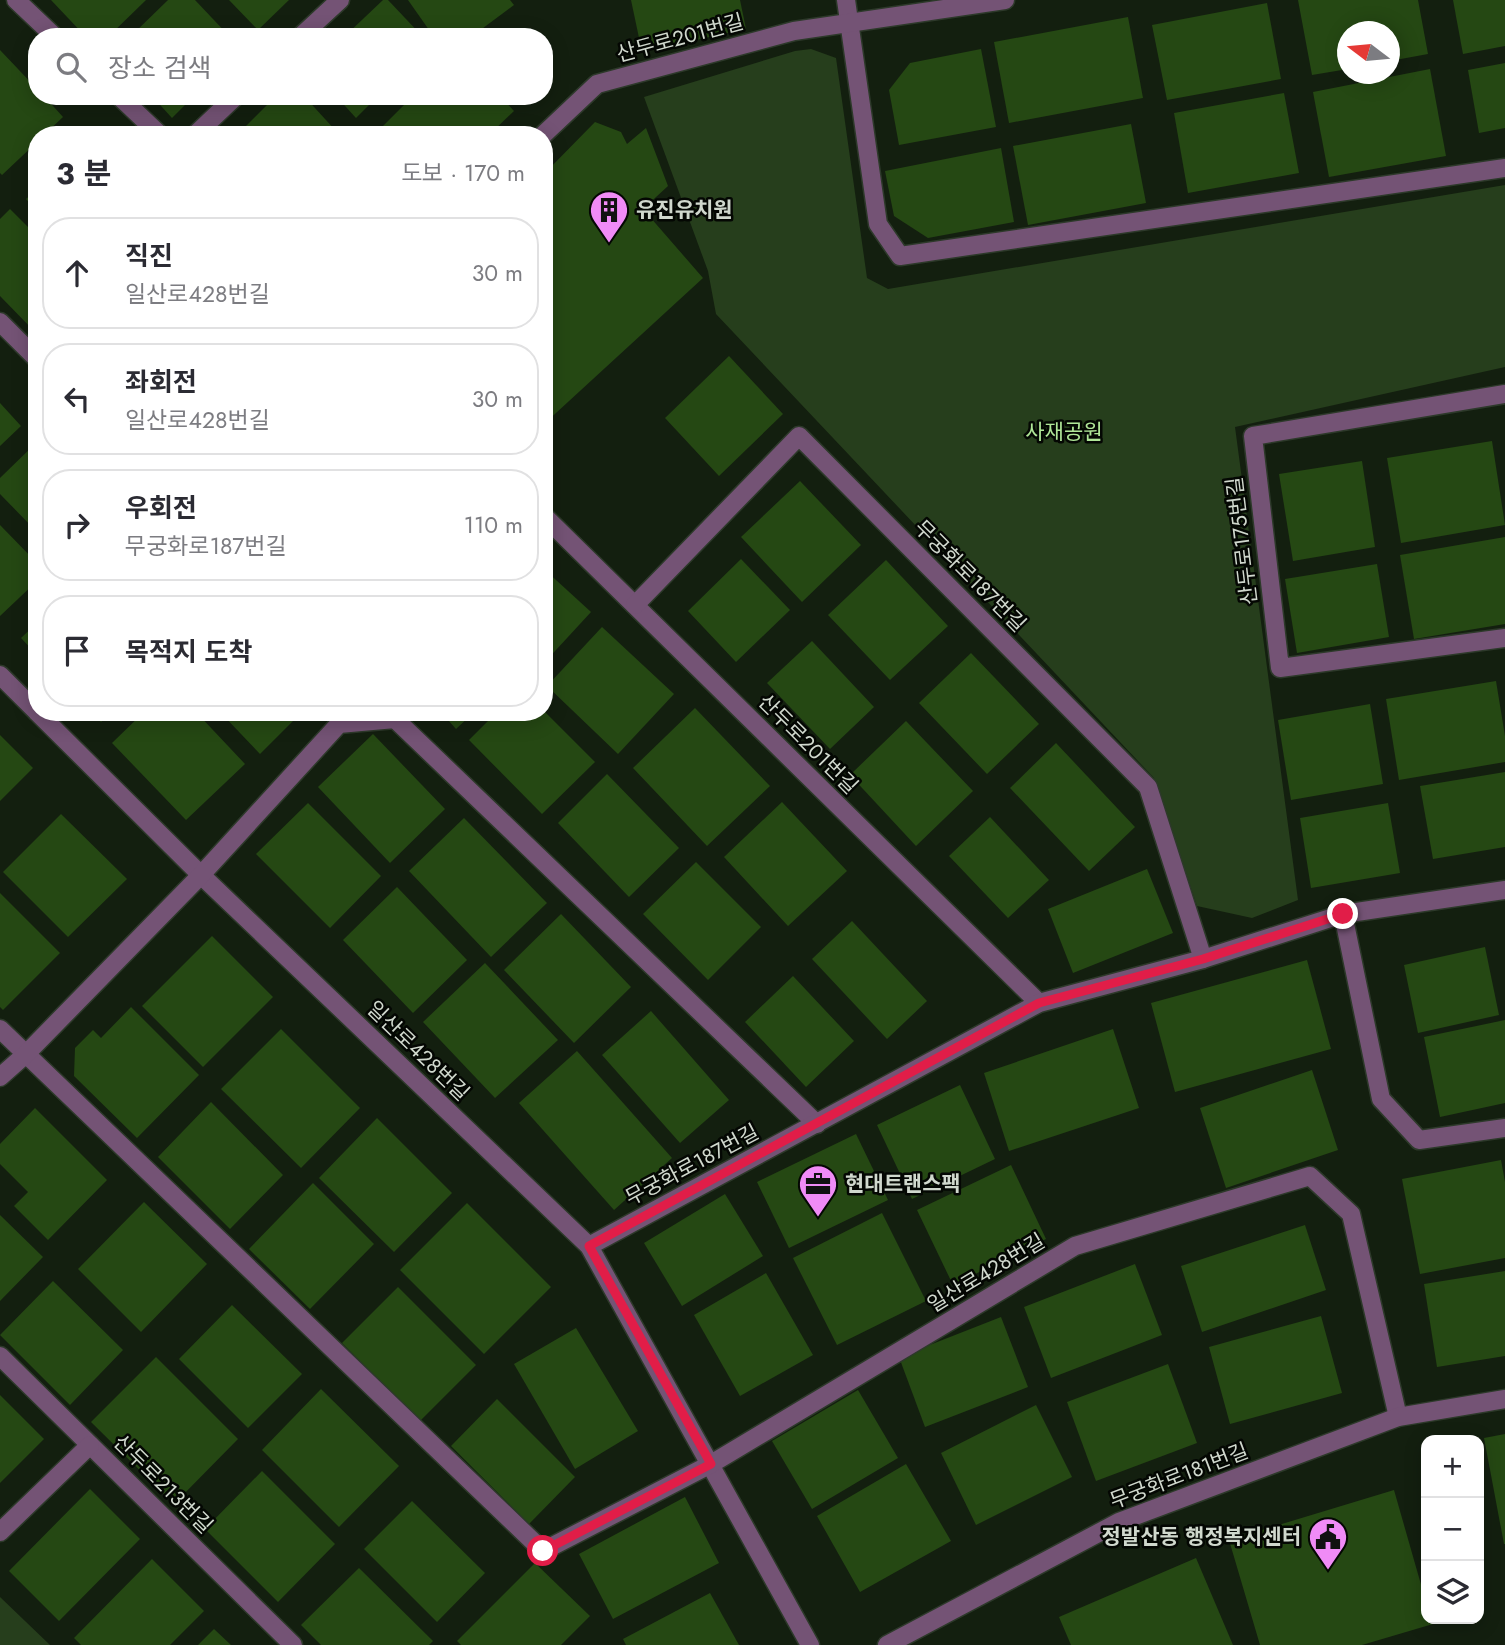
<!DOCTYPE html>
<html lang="ko">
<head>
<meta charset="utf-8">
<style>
  body { margin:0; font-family:Jost,"Noto Sans KR",sans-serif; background:#f7f7f7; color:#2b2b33 }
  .controls { position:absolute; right:21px; bottom:21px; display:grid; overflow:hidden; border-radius:14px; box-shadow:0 4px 18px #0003 }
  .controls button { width:63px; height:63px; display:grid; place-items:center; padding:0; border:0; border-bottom:2px solid #e1e1e2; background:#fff; color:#2b2b33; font:35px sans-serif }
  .compass { position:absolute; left:1337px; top:21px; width:63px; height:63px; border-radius:50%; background:#fff; box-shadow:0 4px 18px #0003; rotate:286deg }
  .stop { position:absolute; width:21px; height:21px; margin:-16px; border:5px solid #e11d48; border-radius:50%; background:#fff }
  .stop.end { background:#e11d48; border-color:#fff; box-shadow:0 2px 7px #0008 }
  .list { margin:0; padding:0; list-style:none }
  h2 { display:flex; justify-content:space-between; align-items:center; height:91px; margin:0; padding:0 28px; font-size:30px }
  h2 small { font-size:23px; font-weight:400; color:#7c7c81 }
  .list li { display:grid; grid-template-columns:46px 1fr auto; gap:21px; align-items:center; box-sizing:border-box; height:112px; margin:0 14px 14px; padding:0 14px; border:2px solid #e1e1e2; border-radius:28px }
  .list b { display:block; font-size:26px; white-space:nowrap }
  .list p { margin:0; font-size:23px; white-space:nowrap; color:#7c7c81 }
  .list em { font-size:23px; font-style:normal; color:#7c7c81 }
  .icon { flex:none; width:38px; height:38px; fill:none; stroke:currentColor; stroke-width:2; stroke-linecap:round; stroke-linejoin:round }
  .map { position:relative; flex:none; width:1505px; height:1645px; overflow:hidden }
  .search { position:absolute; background:#fff; box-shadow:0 4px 18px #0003; left:28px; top:28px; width:525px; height:77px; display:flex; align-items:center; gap:18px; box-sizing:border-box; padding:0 24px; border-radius:28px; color:#7c7c81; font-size:26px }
  .panel { position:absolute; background:#fff; box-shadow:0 4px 18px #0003; left:28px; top:126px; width:525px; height:595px; border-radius:28px }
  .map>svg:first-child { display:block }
  .green { fill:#263e1c }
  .building { fill:#254813 }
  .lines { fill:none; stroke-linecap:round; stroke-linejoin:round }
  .minor-casing { stroke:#2d392a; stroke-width:21 }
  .minor { stroke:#745375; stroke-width:18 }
  .route { stroke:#e11d48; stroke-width:9 }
  .labels { text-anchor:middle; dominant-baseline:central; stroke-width:5; stroke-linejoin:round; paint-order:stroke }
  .street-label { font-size:21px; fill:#d0d8cd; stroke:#040703 }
  .poi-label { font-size:21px; font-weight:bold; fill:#d0d8cd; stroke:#040703; text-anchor:start }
  .park-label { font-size:21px; fill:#b0e798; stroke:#040703 }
</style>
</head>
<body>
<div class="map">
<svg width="1505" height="1645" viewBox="0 0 1505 1645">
  <rect width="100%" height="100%" fill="#131f0f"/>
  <g class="green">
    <polygon points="811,49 836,58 867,278 888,289 1505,185 1505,367 1235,427 1298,900 1252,918 1197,906 1154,778 716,314 708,271 644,97 795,51"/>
    <polygon points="0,1597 50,1645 0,1645"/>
  </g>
  <g class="building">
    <polygon points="51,0 146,0 108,37 86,37"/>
    <polygon points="168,0 195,0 230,37 130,37"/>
    <polygon points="229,0 289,0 258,30"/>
    <polygon points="383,0 388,0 423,37 344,37"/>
    <polygon points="408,0 510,0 514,5 471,37 434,37"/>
    <polygon points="631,0 740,0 746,29 642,52"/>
    <polygon points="1298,0 1418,0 1428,54 1390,61 1390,32 1348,32 1348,69 1312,75"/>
    <polygon points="1453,0 1505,0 1505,46 1463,54"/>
    <polygon points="1267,3 1281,79 1167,100 1152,25"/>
    <polygon points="1128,17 1143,98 1009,123 994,42"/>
    <polygon points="981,49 996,127 899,145 889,90 910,63"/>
    <polygon points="0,50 37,89 37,96 44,96 63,117 44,135 37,135 37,142 2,175 0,173"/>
    <polygon points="1505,63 1505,128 1479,133 1468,70"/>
    <polygon points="1430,69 1446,156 1329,177 1313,92"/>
    <polygon points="1284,93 1299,173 1188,193 1174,113"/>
    <polygon points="152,96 194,96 172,118"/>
    <polygon points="276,96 304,96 336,131 332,135 237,135"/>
    <polygon points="336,96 378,96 356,118"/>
    <polygon points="413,96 500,96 514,111 489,135 380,135 377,132"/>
    <polygon points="595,122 621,132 627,144 646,128 668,186 643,209 703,278 544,424 544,174"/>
    <polygon points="1131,124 1146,203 1028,225 1013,146"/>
    <polygon points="1001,148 1014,222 928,238 894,216 885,171"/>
    <polygon points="37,189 37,211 26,199"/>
    <polygon points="10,209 37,236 37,334 0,296 0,219"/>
    <polygon points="729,356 783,414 719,476 665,418"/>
    <polygon points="0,403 21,426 0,446"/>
    <polygon points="1492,441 1505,525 1401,543 1387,458"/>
    <polygon points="37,442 37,532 0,494 0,478"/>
    <polygon points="1362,461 1375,547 1293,561 1279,474"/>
    <polygon points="800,481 861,545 802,602 741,537"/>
    <polygon points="0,525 37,563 37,581 0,616"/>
    <polygon points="1505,537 1505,624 1414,639 1400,555"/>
    <polygon points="741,559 790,610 736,662 688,611"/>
    <polygon points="886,560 948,626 890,680 828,615"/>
    <polygon points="1377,564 1389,637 1297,653 1285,579"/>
    <polygon points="544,569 591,612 544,663"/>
    <polygon points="37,623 37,655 21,638"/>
    <polygon points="602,627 674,694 618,754 547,686"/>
    <polygon points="812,641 874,707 830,749 767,683"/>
    <polygon points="971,653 1039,724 987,774 919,703"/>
    <polygon points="1496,681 1505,736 1505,762 1399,780 1386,699"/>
    <polygon points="1370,704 1383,784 1291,800 1278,720"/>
    <polygon points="695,708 770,786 707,846 633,768"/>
    <polygon points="92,712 111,712 101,722"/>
    <polygon points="144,712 196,712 245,764 186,820 112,743"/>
    <polygon points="220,712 302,712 260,754"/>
    <polygon points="441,712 474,712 456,729"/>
    <polygon points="497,712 545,712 595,762 542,814 469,740"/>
    <polygon points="906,721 973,791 916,846 850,775"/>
    <polygon points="373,734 445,809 390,863 318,787"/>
    <polygon points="0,735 33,768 0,801"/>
    <polygon points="1056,743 1135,827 1089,871 1010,788"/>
    <polygon points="1505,772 1505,847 1433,859 1420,786"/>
    <polygon points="607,774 679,848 629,897 558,823"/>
    <polygon points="782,802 847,871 788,926 724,857"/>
    <polygon points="308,803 381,876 330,928 256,854"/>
    <polygon points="1388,803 1400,873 1311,888 1300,818"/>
    <polygon points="61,814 127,879 68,937 3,872"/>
    <polygon points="990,817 1049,880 1008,918 949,856"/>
    <polygon points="464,818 547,903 491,957 409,871"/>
    <polygon points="696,862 761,927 708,980 643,914"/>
    <polygon points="1147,869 1173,933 1073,973 1048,909"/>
    <polygon points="397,887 467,960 413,1013 343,940"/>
    <polygon points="0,893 60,953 3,1010 0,1007"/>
    <polygon points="561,914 631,987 574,1043 504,970"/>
    <polygon points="852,921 927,1001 887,1039 812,959"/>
    <polygon points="212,936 273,997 203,1067 142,1006"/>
    <polygon points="1485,947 1499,1015 1418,1033 1404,965"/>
    <polygon points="1307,960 1331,1049 1175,1092 1151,1003"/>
    <polygon points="485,963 558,1040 495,1098 423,1022"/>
    <polygon points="793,976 854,1041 806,1087 745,1022"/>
    <polygon points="131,1007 199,1075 137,1138 74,1076 75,1048 93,1030 101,1038"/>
    <polygon points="651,1011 729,1100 680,1143 602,1055"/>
    <polygon points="1505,1020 1505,1103 1440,1117 1424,1037"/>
    <polygon points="281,1029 360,1108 301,1168 221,1089"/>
    <polygon points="1113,1029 1139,1108 1009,1151 984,1073"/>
    <polygon points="577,1051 672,1158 614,1210 519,1103"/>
    <polygon points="1312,1070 1338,1150 1226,1188 1200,1108"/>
    <polygon points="960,1085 995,1159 912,1199 877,1125"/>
    <polygon points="211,1102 283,1175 230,1229 158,1157"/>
    <polygon points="35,1108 107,1180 48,1240 14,1206 28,1192 0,1164 0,1144"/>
    <polygon points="377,1118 452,1193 394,1252 319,1178"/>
    <polygon points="856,1134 888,1200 789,1248 757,1182"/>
    <polygon points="1501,1160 1505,1182 1505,1258 1420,1274 1402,1179"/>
    <polygon points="1011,1165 1046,1239 953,1285 917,1210"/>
    <polygon points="313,1183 374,1244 310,1309 249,1249"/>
    <polygon points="725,1194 763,1256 682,1306 644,1243"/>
    <polygon points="144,1202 207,1264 141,1332 78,1269"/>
    <polygon points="467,1203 551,1287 484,1354 400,1270"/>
    <polygon points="882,1213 926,1301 837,1345 793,1258"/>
    <polygon points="0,1215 43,1257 0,1301"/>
    <polygon points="1305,1225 1326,1290 1202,1332 1181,1266"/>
    <polygon points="1135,1264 1162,1335 1051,1378 1024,1307"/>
    <polygon points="1505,1271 1505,1356 1437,1367 1424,1284"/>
    <polygon points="766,1273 813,1355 740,1396 694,1315"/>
    <polygon points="53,1281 123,1350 70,1405 0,1335"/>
    <polygon points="398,1287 476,1365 420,1421 342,1343"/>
    <polygon points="232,1305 302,1374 248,1428 179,1359"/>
    <polygon points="1321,1316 1342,1393 1230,1424 1209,1347"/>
    <polygon points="1001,1317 1028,1387 925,1427 899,1357"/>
    <polygon points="576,1328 638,1431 575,1469 514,1364"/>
    <polygon points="156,1357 238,1439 174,1504 91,1422"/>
    <polygon points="1168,1364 1197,1443 1096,1481 1067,1402"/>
    <polygon points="321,1389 399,1466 339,1527 262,1450"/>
    <polygon points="858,1390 898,1458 812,1509 772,1441"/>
    <polygon points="0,1395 44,1439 0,1483"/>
    <polygon points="497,1399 575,1477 529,1524 451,1446"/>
    <polygon points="1036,1405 1072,1477 976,1525 941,1453"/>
    <polygon points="1505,1434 1505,1544 1504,1544 1484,1438"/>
    <polygon points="906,1464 951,1541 860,1592 817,1516"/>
    <polygon points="262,1471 335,1544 278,1602 205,1529"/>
    <polygon points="90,1489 140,1539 59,1621 9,1571"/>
    <polygon points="1394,1490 1426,1602 1426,1619 1431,1619 1433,1624 1362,1645 1260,1645 1229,1540"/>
    <polygon points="685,1497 719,1563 613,1619 579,1554"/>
    <polygon points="412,1501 485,1573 437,1622 364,1549"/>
    <polygon points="1196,1558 1233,1645 1071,1645 1059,1617"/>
    <polygon points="152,1559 204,1611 170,1645 81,1645 74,1638"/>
    <polygon points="535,1563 590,1616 561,1645 461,1645 457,1641"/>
    <polygon points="359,1568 433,1641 429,1645 321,1645 301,1625"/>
    <polygon points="710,1593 739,1645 626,1645 623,1639"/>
    <polygon points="214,1629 231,1645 198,1645"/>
  </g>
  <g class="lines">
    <g class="minor-casing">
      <g id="minor">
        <polyline points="16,0 55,37"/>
        <polyline points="846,0 878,224 900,256 1505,168"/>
        <polyline points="300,37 340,0"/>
        <polyline points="119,96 160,135"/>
        <polyline points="195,135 236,96"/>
        <polyline points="543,135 597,84 794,31 1005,0"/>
        <polyline points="0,322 37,359"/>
        <polyline points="1505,394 1253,436 1280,668 1505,638"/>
        <polyline points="544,516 1039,1003"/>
        <polyline points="635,605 799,436 1148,787 1203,959"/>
        <polyline points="0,675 37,712"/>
        <polyline points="37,712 201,875 589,1246 810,1645"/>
        <polyline points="1343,914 1381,1099 1419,1140 1505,1128"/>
        <polyline points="0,1029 543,1551 711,1464 1075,1246 1310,1176 1351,1214 1398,1417"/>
        <polyline points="0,1077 26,1054 201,875 339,724 395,719 817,1124"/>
        <polyline points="589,1246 1039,1003 1203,959 1343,914 1505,890"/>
        <polyline points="0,1356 293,1645"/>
        <polyline points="0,1532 90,1445"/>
        <polyline points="887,1645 1119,1522 1398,1417 1505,1399"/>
      </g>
    </g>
    <use href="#minor" class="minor"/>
  </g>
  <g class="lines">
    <polyline class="route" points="543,1551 711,1464 589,1246 1039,1003 1203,959 1343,914"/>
  </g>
  <defs>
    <g id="building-pin" transform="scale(2.0125)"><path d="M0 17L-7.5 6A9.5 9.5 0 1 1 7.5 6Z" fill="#f08bf6" stroke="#040703"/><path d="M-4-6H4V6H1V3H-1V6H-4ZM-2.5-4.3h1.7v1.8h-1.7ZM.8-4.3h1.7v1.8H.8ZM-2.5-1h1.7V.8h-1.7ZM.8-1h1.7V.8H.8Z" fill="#111"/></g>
    <g id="office-pin" transform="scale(2.0125)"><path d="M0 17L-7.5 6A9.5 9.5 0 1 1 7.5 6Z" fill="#f08bf6" stroke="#040703"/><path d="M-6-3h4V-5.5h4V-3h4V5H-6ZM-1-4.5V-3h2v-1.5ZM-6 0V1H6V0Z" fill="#111"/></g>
    <g id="civic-pin" transform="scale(2.0125)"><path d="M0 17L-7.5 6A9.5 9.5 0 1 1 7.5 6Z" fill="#f08bf6" stroke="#040703"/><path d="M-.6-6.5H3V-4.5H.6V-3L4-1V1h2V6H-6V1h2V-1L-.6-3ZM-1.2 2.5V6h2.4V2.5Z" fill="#111"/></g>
  </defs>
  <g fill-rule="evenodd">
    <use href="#building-pin" x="609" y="210"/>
    <use href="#office-pin" x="818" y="1184"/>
    <use href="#civic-pin" x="1328" y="1537"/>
  </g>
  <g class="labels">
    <g class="street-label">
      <text transform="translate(680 38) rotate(-15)">산두로201번길</text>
      <text transform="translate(1242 541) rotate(-97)">산두로175번길</text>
      <text transform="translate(970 576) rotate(45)">무궁화로187번길</text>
      <text transform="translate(808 744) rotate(45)">산두로201번길</text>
      <text transform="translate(418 1051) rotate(44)">일산로428번길</text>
      <text transform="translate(692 1165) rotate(-28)">무궁화로187번길</text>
      <text transform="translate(986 1273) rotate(-31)">일산로428번길</text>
      <text transform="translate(1179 1476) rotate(-21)">무궁화로181번길</text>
      <text transform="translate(163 1484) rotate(45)">산두로213번길</text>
    </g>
    <g class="poi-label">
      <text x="636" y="210">유진유치원</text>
      <text x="845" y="1184">현대트랜스팩</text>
      <text x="1301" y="1537" text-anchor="end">정발산동 행정복지센터</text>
    </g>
    <g class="park-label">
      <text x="1064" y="432">사재공원</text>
    </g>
  </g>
</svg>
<div class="controls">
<button>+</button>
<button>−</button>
<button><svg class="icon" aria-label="layers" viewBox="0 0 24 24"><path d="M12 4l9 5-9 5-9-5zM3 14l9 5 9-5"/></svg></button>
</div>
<svg class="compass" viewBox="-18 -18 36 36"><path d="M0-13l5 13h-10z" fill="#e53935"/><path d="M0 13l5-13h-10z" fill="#7c7c81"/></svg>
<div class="stop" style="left:543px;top:1551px"></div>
<div class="stop end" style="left:1343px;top:914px"></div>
<div class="search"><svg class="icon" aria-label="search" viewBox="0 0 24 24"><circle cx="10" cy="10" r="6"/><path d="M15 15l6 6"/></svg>장소 검색</div>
<section class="panel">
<h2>3 분<small>도보 · 170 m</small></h2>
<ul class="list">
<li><svg class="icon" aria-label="ahead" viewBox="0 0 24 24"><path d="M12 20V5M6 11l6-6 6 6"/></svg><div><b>직진</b><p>일산로428번길</p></div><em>30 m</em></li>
<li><svg class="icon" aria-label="left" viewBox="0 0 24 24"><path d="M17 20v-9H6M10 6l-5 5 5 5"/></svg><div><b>좌회전</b><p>일산로428번길</p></div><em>30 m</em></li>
<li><svg class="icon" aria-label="right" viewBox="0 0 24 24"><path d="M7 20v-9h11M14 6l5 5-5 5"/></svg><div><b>우회전</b><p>무궁화로187번길</p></div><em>110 m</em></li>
<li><svg class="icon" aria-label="arrive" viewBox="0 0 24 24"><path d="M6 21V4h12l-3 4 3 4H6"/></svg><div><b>목적지 도착</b></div></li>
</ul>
</section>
</div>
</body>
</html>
